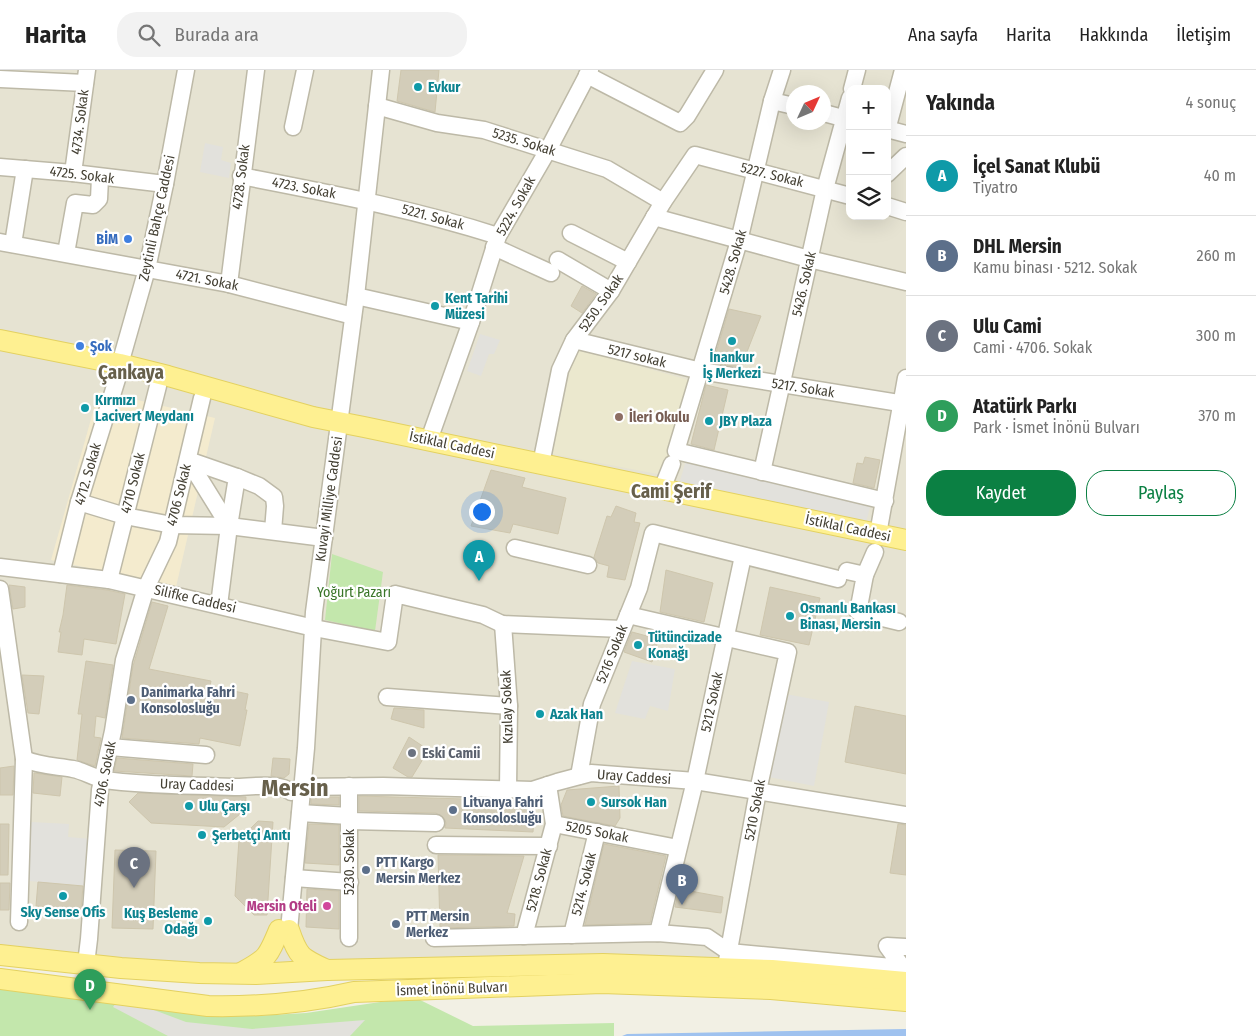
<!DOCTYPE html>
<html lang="tr">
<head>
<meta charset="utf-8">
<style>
  body { margin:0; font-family:"Fira Sans Condensed",sans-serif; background:#f2f2f2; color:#222 }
  .controls { position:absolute; right:15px; top:15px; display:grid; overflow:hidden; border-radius:10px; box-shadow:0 5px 20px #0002 }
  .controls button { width:45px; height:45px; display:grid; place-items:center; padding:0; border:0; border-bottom:1px solid #e0e0e0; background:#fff; color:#222; font:25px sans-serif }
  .compass { position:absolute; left:786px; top:15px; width:45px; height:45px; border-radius:50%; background:#fff; box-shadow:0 5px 20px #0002; rotate:46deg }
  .you { position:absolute; left:481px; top:441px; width:18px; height:18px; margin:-12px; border:4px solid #fff; border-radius:50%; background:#1a73e8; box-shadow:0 0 0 8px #1a73e833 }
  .badge { display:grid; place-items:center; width:32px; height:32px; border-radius:50%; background:#0b8043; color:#fff; font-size:16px; font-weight:700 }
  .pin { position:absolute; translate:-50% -41px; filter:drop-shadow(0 1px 2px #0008) }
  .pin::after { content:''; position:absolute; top:26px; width:18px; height:15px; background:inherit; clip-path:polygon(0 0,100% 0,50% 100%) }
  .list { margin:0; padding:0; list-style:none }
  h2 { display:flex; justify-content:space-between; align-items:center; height:65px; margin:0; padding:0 20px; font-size:21px }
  h2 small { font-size:16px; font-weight:400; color:#767676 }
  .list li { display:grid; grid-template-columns:32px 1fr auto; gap:15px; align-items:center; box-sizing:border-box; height:80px; padding:0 20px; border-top:1px solid #e0e0e0 }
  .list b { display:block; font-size:19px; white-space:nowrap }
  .list p { margin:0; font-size:16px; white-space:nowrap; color:#767676 }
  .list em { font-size:16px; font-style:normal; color:#767676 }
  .actions { display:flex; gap:10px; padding:15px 20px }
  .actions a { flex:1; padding:11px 0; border:1px solid #0b8043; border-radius:20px; text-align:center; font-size:18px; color:#0b8043 }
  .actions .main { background:#0b8043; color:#fff }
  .icon { flex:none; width:28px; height:28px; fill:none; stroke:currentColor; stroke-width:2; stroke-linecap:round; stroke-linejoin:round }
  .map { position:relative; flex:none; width:906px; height:966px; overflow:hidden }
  header { display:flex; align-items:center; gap:30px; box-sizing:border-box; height:70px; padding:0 25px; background:#fff; border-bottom:1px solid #e0e0e0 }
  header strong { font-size:24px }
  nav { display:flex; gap:28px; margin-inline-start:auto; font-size:18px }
  .search { width:350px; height:45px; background:#f2f2f2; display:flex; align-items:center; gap:12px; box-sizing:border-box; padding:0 18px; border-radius:20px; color:#767676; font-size:19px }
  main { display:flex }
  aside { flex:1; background:#fff }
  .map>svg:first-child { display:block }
  .residential { fill:#e6e3d2; fill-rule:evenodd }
  .commercial { fill:#f4ebce }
  .education { fill:#ebe8ce }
  .green { fill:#c3e7ac }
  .parking { fill:#e2e1dc }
  .water { fill:#9fc2ef }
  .building { fill:#d3cdb9; stroke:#cec6ad }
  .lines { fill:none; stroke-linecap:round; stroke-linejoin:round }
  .minor-casing { stroke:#bdb9a7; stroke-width:19 }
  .major-casing { stroke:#e3d161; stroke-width:22 }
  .minor { stroke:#fff; stroke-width:16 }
  .major { stroke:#fef091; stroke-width:20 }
  .culture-dot { fill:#0f9aa8; stroke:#fff; stroke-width:2 }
  .shop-dot { fill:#3f7fe0; stroke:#fff; stroke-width:2 }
  .education-dot { fill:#8d6e63; stroke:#fff; stroke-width:2 }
  .service-dot { fill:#5c6f8a; stroke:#fff; stroke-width:2 }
  .worship-dot { fill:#6b7280; stroke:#fff; stroke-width:2 }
  .hotel-dot { fill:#d1479c; stroke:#fff; stroke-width:2 }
  .labels { text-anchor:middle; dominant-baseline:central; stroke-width:4.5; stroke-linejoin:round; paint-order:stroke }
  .culture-label { font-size:14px; font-weight:bold; fill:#0d838f; stroke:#fff; text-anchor:start }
  .street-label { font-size:14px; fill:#444034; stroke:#fff }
  .shop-label { font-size:14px; font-weight:bold; fill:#366cbe; stroke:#fff; text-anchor:end }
  .education-label { font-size:14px; font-weight:bold; fill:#785e54; stroke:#fff; text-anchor:start }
  .park-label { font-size:14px; fill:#397528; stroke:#fff }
  .service-label { font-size:14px; font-weight:bold; fill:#4e5e75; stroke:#fff; text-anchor:start }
  .worship-label { font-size:14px; font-weight:bold; fill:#5b616d; stroke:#fff; text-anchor:start }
  .hotel-label { font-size:14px; font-weight:bold; fill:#b23c85; stroke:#fff; text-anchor:end }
  .district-label { font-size:19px; font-weight:bold; fill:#67604b; stroke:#fff }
  .town-label { font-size:24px; font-weight:bold; fill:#67604b; stroke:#fff }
</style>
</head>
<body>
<header>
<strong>Harita</strong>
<div class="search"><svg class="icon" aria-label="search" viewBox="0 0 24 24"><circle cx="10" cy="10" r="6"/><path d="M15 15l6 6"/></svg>Burada ara</div>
<nav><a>Ana sayfa</a><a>Harita</a><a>Hakkında</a><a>İletişim</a></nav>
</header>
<main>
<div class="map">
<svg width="906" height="966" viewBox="0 0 906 966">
  <rect width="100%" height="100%" fill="#f2f0e4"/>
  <path class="residential" d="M0,0H906V919L731,903L452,905L0,885ZM850,19H887V146H850ZM794,22H824V52H794Z"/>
  <polygon class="commercial" points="99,321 215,348 176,517 51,490"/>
  <polygon class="education" points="575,278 688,310 663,405 552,384"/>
  <g class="green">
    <polygon points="332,484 383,502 375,561 325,550"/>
    <polygon points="0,917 127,935 254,946 306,943 414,927 473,956 614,953 614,966 0,966"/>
  </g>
  <g class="parking">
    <polygon points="205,73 223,77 221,90 231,93 229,108 200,102"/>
    <polygon points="480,264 500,270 494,284 489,284 481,306 467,301"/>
    <polygon points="686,390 871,434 866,452 680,411"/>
    <polygon points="632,591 675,599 668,641 650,636 645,649 615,643"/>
    <polygon points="780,623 829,632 814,716 764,706"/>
    <polygon points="31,752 69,754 68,767 92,769 90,816 29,811"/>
    <polygon points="116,933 146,937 186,952 252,959 365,950 350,966 168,966 113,937"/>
  </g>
  <polygon class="water" points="906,959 906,966 622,966 627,964"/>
  <g class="building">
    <polygon points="401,0 439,0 435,42 397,31"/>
    <polygon points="582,216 596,224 582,243 571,236"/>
    <polygon points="729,239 761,246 741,297 713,293"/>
    <polygon points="706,315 728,320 714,380 691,374"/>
    <polygon points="865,387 880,390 874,418 853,413 857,393 863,394"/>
    <polygon points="491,400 525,408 522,417 566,428 558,464 513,454 510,463 471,456"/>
    <polygon points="616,436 636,443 634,452 640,453 625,510 607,507 609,496 598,493 594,487 607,446 611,447"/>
    <polygon points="666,500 713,513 704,552 660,542"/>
    <polygon points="9,515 25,517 25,537 13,539"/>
    <polygon points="67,515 107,520 125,524 116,574 84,569 82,585 58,582 61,562 59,562 63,545"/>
    <polygon points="770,517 820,528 809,575 760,565"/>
    <polygon points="152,532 168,536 149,599 211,611 210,616 248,624 245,640 247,640 240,676 200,668 199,674 122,668 133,596"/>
    <polygon points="632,562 658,569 652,592 624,582"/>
    <polygon points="86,591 113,595 105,648 96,646 94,667 101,668 95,696 77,690 82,644 78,644"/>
    <polygon points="22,605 44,606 39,644 28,643"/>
    <polygon points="855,636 906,646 906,704 845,692"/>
    <polygon points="394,638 424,640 424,658 391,649"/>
    <polygon points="409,667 424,677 423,689 412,707 408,707 393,698"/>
    <polygon points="117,688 193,694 192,706 114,701"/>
    <polygon points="273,688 290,689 289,704 284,708 271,706"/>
    <polygon points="14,696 13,725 0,725 0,698"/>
    <polygon points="34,703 62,707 60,726 33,723"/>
    <polygon points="619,716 620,748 615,756 563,746 561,735 567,720"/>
    <polygon points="138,723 246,727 245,740 224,757 151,753 129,732"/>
    <polygon points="359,726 535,731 533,762 445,758 446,753 444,748 436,743 359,741"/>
    <polygon points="311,727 339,727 339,735 311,734"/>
    <polygon points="258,751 273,752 267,845 254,845 235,826 239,770"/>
    <polygon points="0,754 9,754 8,805 0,805"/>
    <polygon points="309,754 339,755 339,795 305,793"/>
    <polygon points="898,754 906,755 906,805 890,803"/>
    <polygon points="604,774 666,786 650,853 585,855"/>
    <polygon points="115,780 156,781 153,859 112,858"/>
    <polygon points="438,785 524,786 507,843 515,844 514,856 440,858"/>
    <polygon points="38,812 83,816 81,840 36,836"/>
    <polygon points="0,813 10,813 9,840 0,840"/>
    <polygon points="307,819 339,821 339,859 306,857"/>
    <polygon points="679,819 723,827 721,843 675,837"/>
  </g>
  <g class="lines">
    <g class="minor-casing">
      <g id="minor">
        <polyline points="782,0 772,31 739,171 676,381 885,431"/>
        <polyline points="587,5 680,53 687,46 715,0"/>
        <polyline points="0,9 85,13"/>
        <polyline points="852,19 857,0"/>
        <polyline points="772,31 794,36"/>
        <polyline points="377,36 437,53 484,60 607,99 663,132"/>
        <polyline points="824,43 850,50"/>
        <polyline points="293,57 305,0"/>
        <polyline points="887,59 906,64"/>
        <polyline points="887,60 903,0"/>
        <polyline points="0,97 73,103 165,114"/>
        <polyline points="73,103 87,0"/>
        <polyline points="887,104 906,86"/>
        <path d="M241,106C328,123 414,139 498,166"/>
        <polyline points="887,136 906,142"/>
        <polyline points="654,147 809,189 906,212"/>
        <polyline points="571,163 628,192"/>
        <polyline points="0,172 229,214 353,246"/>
        <polyline points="13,174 25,99"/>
        <polyline points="494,177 551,203"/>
        <polyline points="66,183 75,133 93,135 99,129 100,108"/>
        <polyline points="558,190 611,221"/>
        <polyline points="229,214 256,0"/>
        <polyline points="356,226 471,252"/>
        <polyline points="574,270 701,301 906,334"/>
        <polyline points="120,294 147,199 165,114 186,0"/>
        <polyline points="429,370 471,252 498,166 548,80 590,0"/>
        <polyline points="188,390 237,407 229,456"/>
        <polyline points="188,390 229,456"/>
        <polyline points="541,394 560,300 574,270 611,221 663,132 695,85 850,126"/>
        <polyline points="762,402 825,119 850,28"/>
        <polyline points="237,407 259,416 274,427 275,436 273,461"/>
        <polyline points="662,419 672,394"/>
        <polyline points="79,432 125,446 172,455 229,456"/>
        <polyline points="878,464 906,308"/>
        <polyline points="515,478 588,495"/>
        <polyline points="0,497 109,510 314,558 388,572 395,524 483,545 502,554 622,559"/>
        <polyline points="847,501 865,505 858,542 899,552"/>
        <polyline points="61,504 79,432 118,306"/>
        <polyline points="865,505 875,482"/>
        <polyline points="109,510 158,316"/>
        <polyline points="0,519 24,689 19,852"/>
        <polyline points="219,535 229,456 324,468"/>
        <polyline points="628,545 788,582 758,721 727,891"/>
        <polyline points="503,554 509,636 508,720"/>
        <polyline points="387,627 509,636"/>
        <polyline points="110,677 206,685"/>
        <path d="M24,689C40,696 56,696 73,699C84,701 94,708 105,710C148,716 192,715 235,717C250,717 280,712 291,722"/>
        <polyline points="579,706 592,634 639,518 653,463 838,509"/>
        <polyline points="293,721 302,717 383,716 532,720 557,712 591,703 695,711 906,745"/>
        <polyline points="300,743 349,746"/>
        <polyline points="349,751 436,753"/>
        <polyline points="554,754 678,778"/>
        <polyline points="436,775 549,776"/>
        <polyline points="294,808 350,812"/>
        <polyline points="289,860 306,678 314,542 356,226 381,0"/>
        <polyline points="658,863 695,711 743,486"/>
        <polyline points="572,865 597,762"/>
        <polyline points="524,866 554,754 548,715"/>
        <polyline points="349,868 349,716"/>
        <polyline points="434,868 658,863 707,867 729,882 903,898 887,876 906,877"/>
        <polyline points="86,894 89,869 100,720 113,661 124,590 146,518 168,472 202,328"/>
      </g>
    </g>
    <g class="major-casing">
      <g id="major">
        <polyline points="0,270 120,294 168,306 313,347 364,357 906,470"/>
        <path d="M289,860C298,887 301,888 327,900"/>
        <polyline points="0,885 121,898 199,903 256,904 327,900 603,894 772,900 906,912"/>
        <path d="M241,903C267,889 268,887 279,860"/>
        <path d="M0,909L208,936C257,937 306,933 354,922L602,913L771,919L906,931"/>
      </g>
    </g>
    <use href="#minor" class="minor"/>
    <use href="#major" class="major"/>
  </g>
  <g class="culture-dot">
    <circle cx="418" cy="17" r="5"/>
    <circle cx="435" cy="236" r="5"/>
    <circle cx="732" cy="271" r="5"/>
    <circle cx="85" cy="338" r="5"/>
    <circle cx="709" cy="351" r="5"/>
    <circle cx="790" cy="546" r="5"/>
    <circle cx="638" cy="575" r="5"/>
    <circle cx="540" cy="644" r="5"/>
    <circle cx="591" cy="732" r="5"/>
    <circle cx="189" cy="736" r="5"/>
    <circle cx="202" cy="765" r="5"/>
    <circle cx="63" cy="826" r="5"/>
    <circle cx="208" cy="851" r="5"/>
  </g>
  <g class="shop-dot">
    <circle cx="128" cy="169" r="5"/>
    <circle cx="80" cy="276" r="5"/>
  </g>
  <circle class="education-dot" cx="619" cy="347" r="5"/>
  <g class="service-dot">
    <circle cx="131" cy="630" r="5"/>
    <circle cx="453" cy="740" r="5"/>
    <circle cx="366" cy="800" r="5"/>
    <circle cx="396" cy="854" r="5"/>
  </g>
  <circle class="worship-dot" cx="412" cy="683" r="5"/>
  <circle class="hotel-dot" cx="327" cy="836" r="5"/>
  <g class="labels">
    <g class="culture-label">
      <text x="428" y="17">Evkur</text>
      <text x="445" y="228">Kent Tarihi<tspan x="445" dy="16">Müzesi</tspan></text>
      <text x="732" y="287" text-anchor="middle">İnankur<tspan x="732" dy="16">İş Merkezi</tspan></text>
      <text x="95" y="330">Kırmızı<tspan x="95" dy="16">Lacivert Meydanı</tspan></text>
      <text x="719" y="351">JBY Plaza</text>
      <text x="800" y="538">Osmanlı Bankası<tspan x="800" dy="16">Binası, Mersin</tspan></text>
      <text x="648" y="567">Tütüncüzade<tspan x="648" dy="16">Konağı</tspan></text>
      <text x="550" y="644">Azak Han</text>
      <text x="601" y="732">Sursok Han</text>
      <text x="199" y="736">Ulu Çarşı</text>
      <text x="212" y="765">Şerbetçi Anıtı</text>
      <text x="63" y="842" text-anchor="middle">Sky Sense Ofis</text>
      <text x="198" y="843" text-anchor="end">Kuş Besleme<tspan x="198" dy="16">Odağı</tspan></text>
    </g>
    <g class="street-label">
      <text transform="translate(80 52) rotate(-83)">4734. Sokak</text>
      <text transform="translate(524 72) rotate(17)">5235. Sokak</text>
      <text transform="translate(82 105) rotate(7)">4725. Sokak</text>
      <text transform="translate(772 105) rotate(14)">5227. Sokak</text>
      <text transform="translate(241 107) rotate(-83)">4728. Sokak</text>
      <text transform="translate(304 118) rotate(11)">4723. Sokak</text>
      <text transform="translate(516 136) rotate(-61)">5224. Sokak</text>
      <text transform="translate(433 147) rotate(15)">5221. Sokak</text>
      <text transform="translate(157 148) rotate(-78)">Zeytinli Bahçe Caddesi</text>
      <text transform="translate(733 192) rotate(-74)">5428. Sokak</text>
      <text transform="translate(207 210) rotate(11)">4721. Sokak</text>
      <text transform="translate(804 214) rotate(-77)">5426. Sokak</text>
      <text transform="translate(601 233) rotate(-55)">5250. Sokak</text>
      <text transform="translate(637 286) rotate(14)">5217 sokak</text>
      <text transform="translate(803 318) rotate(9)">5217. Sokak</text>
      <text transform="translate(452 375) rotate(12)">İstiklal Caddesi</text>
      <text transform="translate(88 404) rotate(-74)">4712. Sokak</text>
      <text transform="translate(133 413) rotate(-76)">4710 Sokak</text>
      <text transform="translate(179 425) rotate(-76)">4706 Sokak</text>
      <text transform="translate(329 429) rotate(-82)">Kuvayi Milliye Caddesi</text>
      <text transform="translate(848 458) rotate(12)">İstiklal Caddesi</text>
      <text transform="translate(195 529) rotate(13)">Silifke Caddesi</text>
      <text transform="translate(612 584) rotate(-68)">5216 Sokak</text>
      <text transform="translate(712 632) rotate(-78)">5212 Sokak</text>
      <text transform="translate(507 637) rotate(-92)">Kızılay Sokak</text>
      <text transform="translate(105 704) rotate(-79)">4706. Sokak</text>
      <text transform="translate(634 707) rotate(4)">Uray Caddesi</text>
      <text transform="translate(197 715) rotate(2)">Uray Caddesi</text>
      <text transform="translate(755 740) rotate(-79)">5210 Sokak</text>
      <text transform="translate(597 762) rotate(11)">5205 Sokak</text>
      <text transform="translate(349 792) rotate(-90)">5230. Sokak</text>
      <text transform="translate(539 810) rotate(-75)">5218. Sokak</text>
      <text transform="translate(584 814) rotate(-76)">5214. Sokak</text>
      <text transform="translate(452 919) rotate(-2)">İsmet İnönü Bulvarı</text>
    </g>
    <g class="shop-label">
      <text x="118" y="169">BİM</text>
      <text x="90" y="276" text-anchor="start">Şok</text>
    </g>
    <g class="education-label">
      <text x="629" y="347">İleri Okulu</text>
    </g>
    <g class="park-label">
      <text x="354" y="522">Yoğurt Pazarı</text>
    </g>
    <g class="service-label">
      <text x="141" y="622">Danimarka Fahri<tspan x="141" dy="16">Konsolosluğu</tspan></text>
      <text x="463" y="732">Litvanya Fahri<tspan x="463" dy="16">Konsolosluğu</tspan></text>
      <text x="376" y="792">PTT Kargo<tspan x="376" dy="16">Mersin Merkez</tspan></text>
      <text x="406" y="846">PTT Mersin<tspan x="406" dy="16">Merkez</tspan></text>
    </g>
    <g class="worship-label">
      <text x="422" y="683">Eski Camii</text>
    </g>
    <g class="hotel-label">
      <text x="317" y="836">Mersin Oteli</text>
    </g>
    <g class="district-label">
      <text x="131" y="302">Çankaya</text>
      <text x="671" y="421">Cami Şerif</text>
    </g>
    <g class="town-label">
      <text x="295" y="718">Mersin</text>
    </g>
  </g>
</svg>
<div class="controls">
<button>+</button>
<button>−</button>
<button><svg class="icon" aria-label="layers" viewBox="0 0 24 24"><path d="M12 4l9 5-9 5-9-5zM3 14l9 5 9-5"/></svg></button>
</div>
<svg class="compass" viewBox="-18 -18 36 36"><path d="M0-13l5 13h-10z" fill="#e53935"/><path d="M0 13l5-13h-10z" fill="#767676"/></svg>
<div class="you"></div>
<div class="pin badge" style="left:479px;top:511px;background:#0f9aa8">A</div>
<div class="pin badge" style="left:682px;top:835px;background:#5c6f8a">B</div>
<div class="pin badge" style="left:134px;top:818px;background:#6b7280">C</div>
<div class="pin badge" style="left:90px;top:940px;background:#2e9e5b">D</div>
</div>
<aside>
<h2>Yakında<small>4 sonuç</small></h2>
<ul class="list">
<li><span class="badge" style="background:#0f9aa8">A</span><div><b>İçel Sanat Klubü</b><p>Tiyatro</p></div><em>40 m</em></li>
<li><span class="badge" style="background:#5c6f8a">B</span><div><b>DHL Mersin</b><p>Kamu binası · 5212. Sokak</p></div><em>260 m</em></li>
<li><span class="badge" style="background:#6b7280">C</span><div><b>Ulu Cami</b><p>Cami · 4706. Sokak</p></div><em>300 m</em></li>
<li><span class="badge" style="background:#2e9e5b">D</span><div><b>Atatürk Parkı</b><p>Park · İsmet İnönü Bulvarı</p></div><em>370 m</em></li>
</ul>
<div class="actions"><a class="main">Kaydet</a><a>Paylaş</a></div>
</aside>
</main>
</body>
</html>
